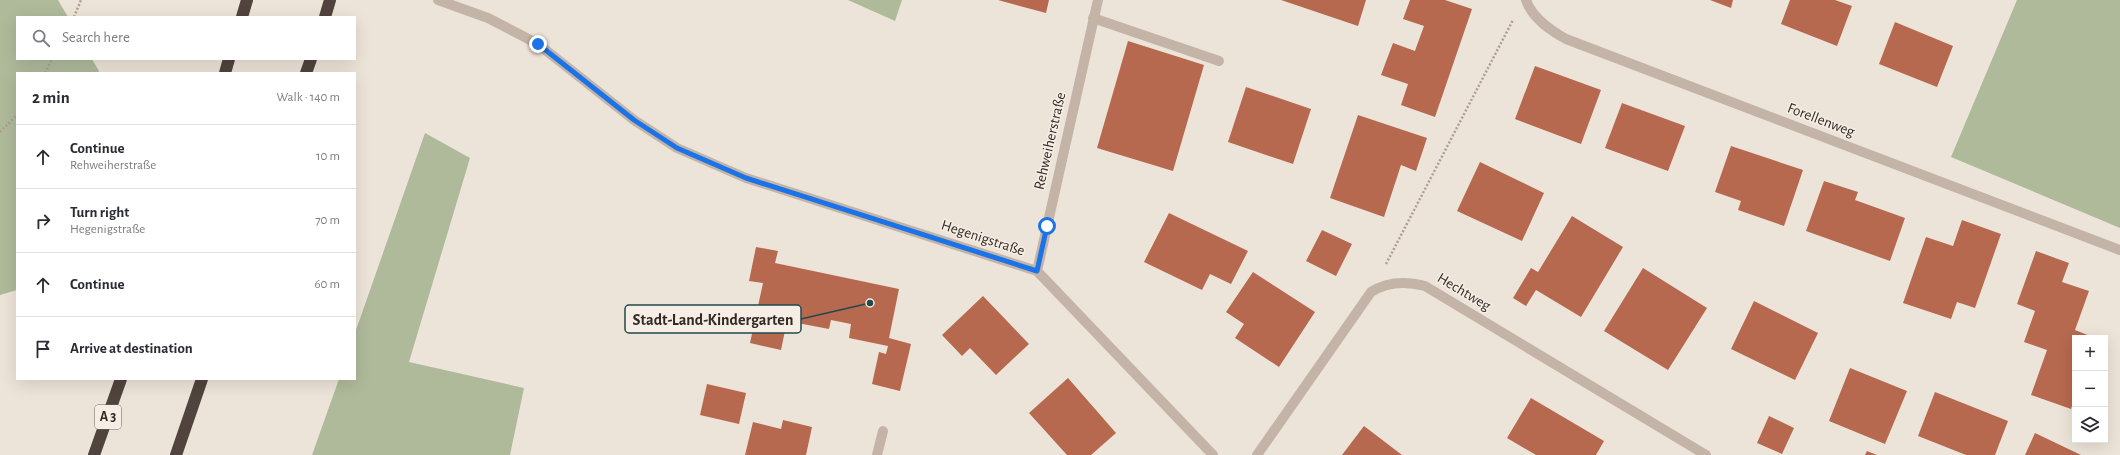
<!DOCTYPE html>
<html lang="en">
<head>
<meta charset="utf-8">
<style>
  body { margin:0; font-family:"Alegreya Sans",sans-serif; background:#f2f2f3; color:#2b2b33 }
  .controls { position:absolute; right:12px; bottom:12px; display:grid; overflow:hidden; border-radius:0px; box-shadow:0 4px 16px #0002 }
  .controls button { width:36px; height:36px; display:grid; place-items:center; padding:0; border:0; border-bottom:1px solid #e1e1e2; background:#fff; color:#2b2b33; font:20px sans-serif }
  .stop { position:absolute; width:12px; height:12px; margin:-9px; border:3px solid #1a73e8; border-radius:50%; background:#fff }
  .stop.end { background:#1a73e8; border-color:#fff; box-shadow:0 1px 4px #0008 }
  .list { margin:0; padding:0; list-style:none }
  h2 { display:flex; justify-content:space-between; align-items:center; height:52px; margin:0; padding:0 16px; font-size:17px }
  h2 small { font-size:13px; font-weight:400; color:#7c7c81 }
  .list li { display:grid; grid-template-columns:26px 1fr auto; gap:12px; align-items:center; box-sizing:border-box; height:64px; padding:0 16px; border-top:1px solid #e1e1e2 }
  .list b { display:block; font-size:15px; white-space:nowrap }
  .list p { margin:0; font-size:13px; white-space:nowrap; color:#7c7c81 }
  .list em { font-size:13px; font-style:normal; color:#7c7c81 }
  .icon { flex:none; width:22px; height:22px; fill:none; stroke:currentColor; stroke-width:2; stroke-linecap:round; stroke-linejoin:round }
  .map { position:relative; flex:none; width:2120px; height:455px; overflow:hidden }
  .search { position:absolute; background:#fff; box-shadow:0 4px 16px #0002; left:16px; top:16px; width:340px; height:44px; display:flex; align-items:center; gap:10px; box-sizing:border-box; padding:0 14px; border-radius:0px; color:#7c7c81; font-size:15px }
  .panel { position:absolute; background:#fff; box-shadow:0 4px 16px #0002; left:16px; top:72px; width:340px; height:308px; border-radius:0px }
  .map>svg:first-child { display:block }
  .green { fill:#afba9b }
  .building { fill:#b6694e }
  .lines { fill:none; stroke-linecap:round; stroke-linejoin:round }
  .path { stroke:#af9e91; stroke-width:2.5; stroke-dasharray:2 2; stroke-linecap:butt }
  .service { stroke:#c3b4a7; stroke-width:10 }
  .minor { stroke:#c3b4a7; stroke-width:10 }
  .motorway { stroke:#51443e; stroke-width:12 }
  .route { stroke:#1a73e8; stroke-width:5 }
  .labels { text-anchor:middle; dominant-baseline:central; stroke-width:3; stroke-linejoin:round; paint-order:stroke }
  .shield { fill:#f6eee4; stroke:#6c655f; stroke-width:1 }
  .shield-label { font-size:14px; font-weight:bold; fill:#312a26 }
  .street-label { font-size:15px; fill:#312a26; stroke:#f6eee4 }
  .leader { fill:none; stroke:#21494d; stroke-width:1.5 }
  .callout-dot { fill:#21494d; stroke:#f6eee4; stroke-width:1.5 }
  .callout { fill:#f6eee4; stroke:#21494d; stroke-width:1.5 }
  .callout-label { font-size:16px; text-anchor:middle; font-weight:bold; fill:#312a26 }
</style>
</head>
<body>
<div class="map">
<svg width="2120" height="455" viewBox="0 0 2120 455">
  <rect width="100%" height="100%" fill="#ede4d9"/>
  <g class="green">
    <polygon points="0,0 58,0 68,17 17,17 17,59 92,59 99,71 98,73 17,73 17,290 0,295"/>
    <polygon points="848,0 902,0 895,21"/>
    <polygon points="2017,0 2120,0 2120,228 1951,157"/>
    <polygon points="425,133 470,158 409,362 524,388 510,455 312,455 339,379 355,379 355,333"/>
  </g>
  <g class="building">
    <polygon points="998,0 1049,0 1046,13"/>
    <polygon points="1281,0 1366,0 1358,26"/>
    <polygon points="1410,0 1445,0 1472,9 1435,117 1401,105 1408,84 1381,75 1393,43 1415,51 1416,48 1424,26 1403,19"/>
    <polygon points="1710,0 1733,0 1731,8"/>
    <polygon points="1790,0 1835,0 1852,6 1837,46 1781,24"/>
    <polygon points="1895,22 1953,46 1937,87 1879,64"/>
    <polygon points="1128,41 1204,65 1173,171 1097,148"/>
    <polygon points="1535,66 1601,90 1581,144 1515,119"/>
    <polygon points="1246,87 1311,109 1293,164 1228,142"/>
    <polygon points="1622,103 1685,126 1668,171 1605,148"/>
    <polygon points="1358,115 1427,138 1416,171 1401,165 1384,217 1330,198"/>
    <polygon points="1731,146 1803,170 1784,226 1738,210 1741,201 1715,192"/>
    <polygon points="1480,162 1544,193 1522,241 1457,211"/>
    <polygon points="1824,181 1858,192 1855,200 1905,218 1890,261 1806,231"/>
    <polygon points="1169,213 1248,251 1231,284 1210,274 1202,290 1144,262"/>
    <polygon points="1572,216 1623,247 1581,317 1536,290 1526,306 1513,298 1531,268 1538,272"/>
    <polygon points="1962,220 2001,234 1975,308 1957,302 1951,319 1903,303 1926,237 1953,246"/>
    <polygon points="1322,230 1352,244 1336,276 1306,261"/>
    <polygon points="756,247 778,251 775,263 899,289 889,338 911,344 900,391 872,384 879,352 886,354 888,346 849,338 851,324 831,320 829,329 787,321 781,350 750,343 763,283 749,281"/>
    <polygon points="2036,251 2069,263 2062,282 2089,291 2075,330 2095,338 2075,338 2075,397 2071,409 2031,395 2047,350 2024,342 2035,311 2017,304"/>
    <polygon points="1643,268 1707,308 1668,370 1604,331"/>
    <polygon points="1253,272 1315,312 1279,367 1235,338 1244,324 1226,312"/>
    <polygon points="983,296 1029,344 996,375 970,348 962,356 942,335"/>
    <polygon points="1754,301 1818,333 1795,380 1731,349"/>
    <polygon points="1850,368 1907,391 1885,444 1829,421"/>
    <polygon points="1068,378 1116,433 1091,455 1067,455 1029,413"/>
    <polygon points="707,384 746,393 739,424 700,415"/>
    <polygon points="1935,392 2008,421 1995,455 1966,455 1918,436"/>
    <polygon points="1531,398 1604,441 1596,455 1536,455 1507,438"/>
    <polygon points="1769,416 1794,428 1782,454 1757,443"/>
    <polygon points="783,420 812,427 806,455 745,455 753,422 781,429"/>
    <polygon points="1364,426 1402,455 1342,455"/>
    <polygon points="2035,433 2081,455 2025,455"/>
    <polygon points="1867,451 1877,455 1865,455"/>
  </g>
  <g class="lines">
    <g class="path">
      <polyline points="74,17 81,0"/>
      <polyline points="45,73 52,59"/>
      <polyline points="0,132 17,115"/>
      <polyline points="1386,264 1513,20"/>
    </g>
    <g class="service">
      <polyline points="438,0 488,18 538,44 634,120 677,148 746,178"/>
      <polyline points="1093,18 1219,61"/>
      <polyline points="877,455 883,431"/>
    </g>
    <g class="minor">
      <path d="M1526,0C1532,18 1550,30 1566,39L2120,250"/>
      <polyline points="746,178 1037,271 1213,455"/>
      <polyline points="1037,271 1098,0"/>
      <path d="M1257,455L1371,292C1388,281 1406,281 1425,286L1706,455"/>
    </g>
    <g class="motorway">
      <polyline points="242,17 247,0"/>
      <polyline points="325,17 330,0"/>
      <polyline points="225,73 229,59"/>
      <polyline points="306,73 311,59"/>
      <polyline points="94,455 121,379"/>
      <polyline points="176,455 202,379"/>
    </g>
  </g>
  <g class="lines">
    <polyline class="route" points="538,44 634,120 677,148 746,178 1037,271 1047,226"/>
  </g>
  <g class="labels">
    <rect class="shield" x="95" y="405" width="26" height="24" rx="3"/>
    <g class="shield-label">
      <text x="108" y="417">A 3</text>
    </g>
    <g class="street-label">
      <text transform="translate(1821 120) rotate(21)">Forellenweg</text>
      <text transform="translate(1050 141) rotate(-77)">Rehweiherstraße</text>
      <text transform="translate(983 238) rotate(18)">Hegenigstraße</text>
      <text transform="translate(1464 292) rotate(31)">Hechtweg</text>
    </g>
  </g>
  <path class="leader" d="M870 303L801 319"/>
  <circle class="callout-dot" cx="870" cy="303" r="4"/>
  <rect class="callout" x="625" y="305" width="176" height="28" rx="4"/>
  <g class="callout-label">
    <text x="713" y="325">Stadt-Land-Kindergarten</text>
  </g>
</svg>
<div class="controls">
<button>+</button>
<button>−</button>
<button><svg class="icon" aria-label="layers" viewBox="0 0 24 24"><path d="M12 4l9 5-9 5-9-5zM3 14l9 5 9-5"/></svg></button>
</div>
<div class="stop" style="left:1047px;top:226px"></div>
<div class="stop end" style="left:538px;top:44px"></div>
<div class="search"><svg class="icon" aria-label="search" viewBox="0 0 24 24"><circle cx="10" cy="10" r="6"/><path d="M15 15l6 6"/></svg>Search here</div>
<section class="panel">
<h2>2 min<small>Walk · 140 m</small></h2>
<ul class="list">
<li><svg class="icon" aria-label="ahead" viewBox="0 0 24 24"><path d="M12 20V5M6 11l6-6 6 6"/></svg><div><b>Continue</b><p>Rehweiherstraße</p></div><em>10 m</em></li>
<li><svg class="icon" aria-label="right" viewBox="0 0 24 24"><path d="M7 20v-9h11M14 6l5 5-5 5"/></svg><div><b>Turn right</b><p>Hegenigstraße</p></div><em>70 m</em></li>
<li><svg class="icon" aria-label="ahead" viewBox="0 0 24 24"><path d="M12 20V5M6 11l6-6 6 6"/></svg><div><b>Continue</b></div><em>60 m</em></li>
<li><svg class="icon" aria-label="arrive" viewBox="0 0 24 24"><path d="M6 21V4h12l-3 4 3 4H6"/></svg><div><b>Arrive at destination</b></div></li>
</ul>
</section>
</div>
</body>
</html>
